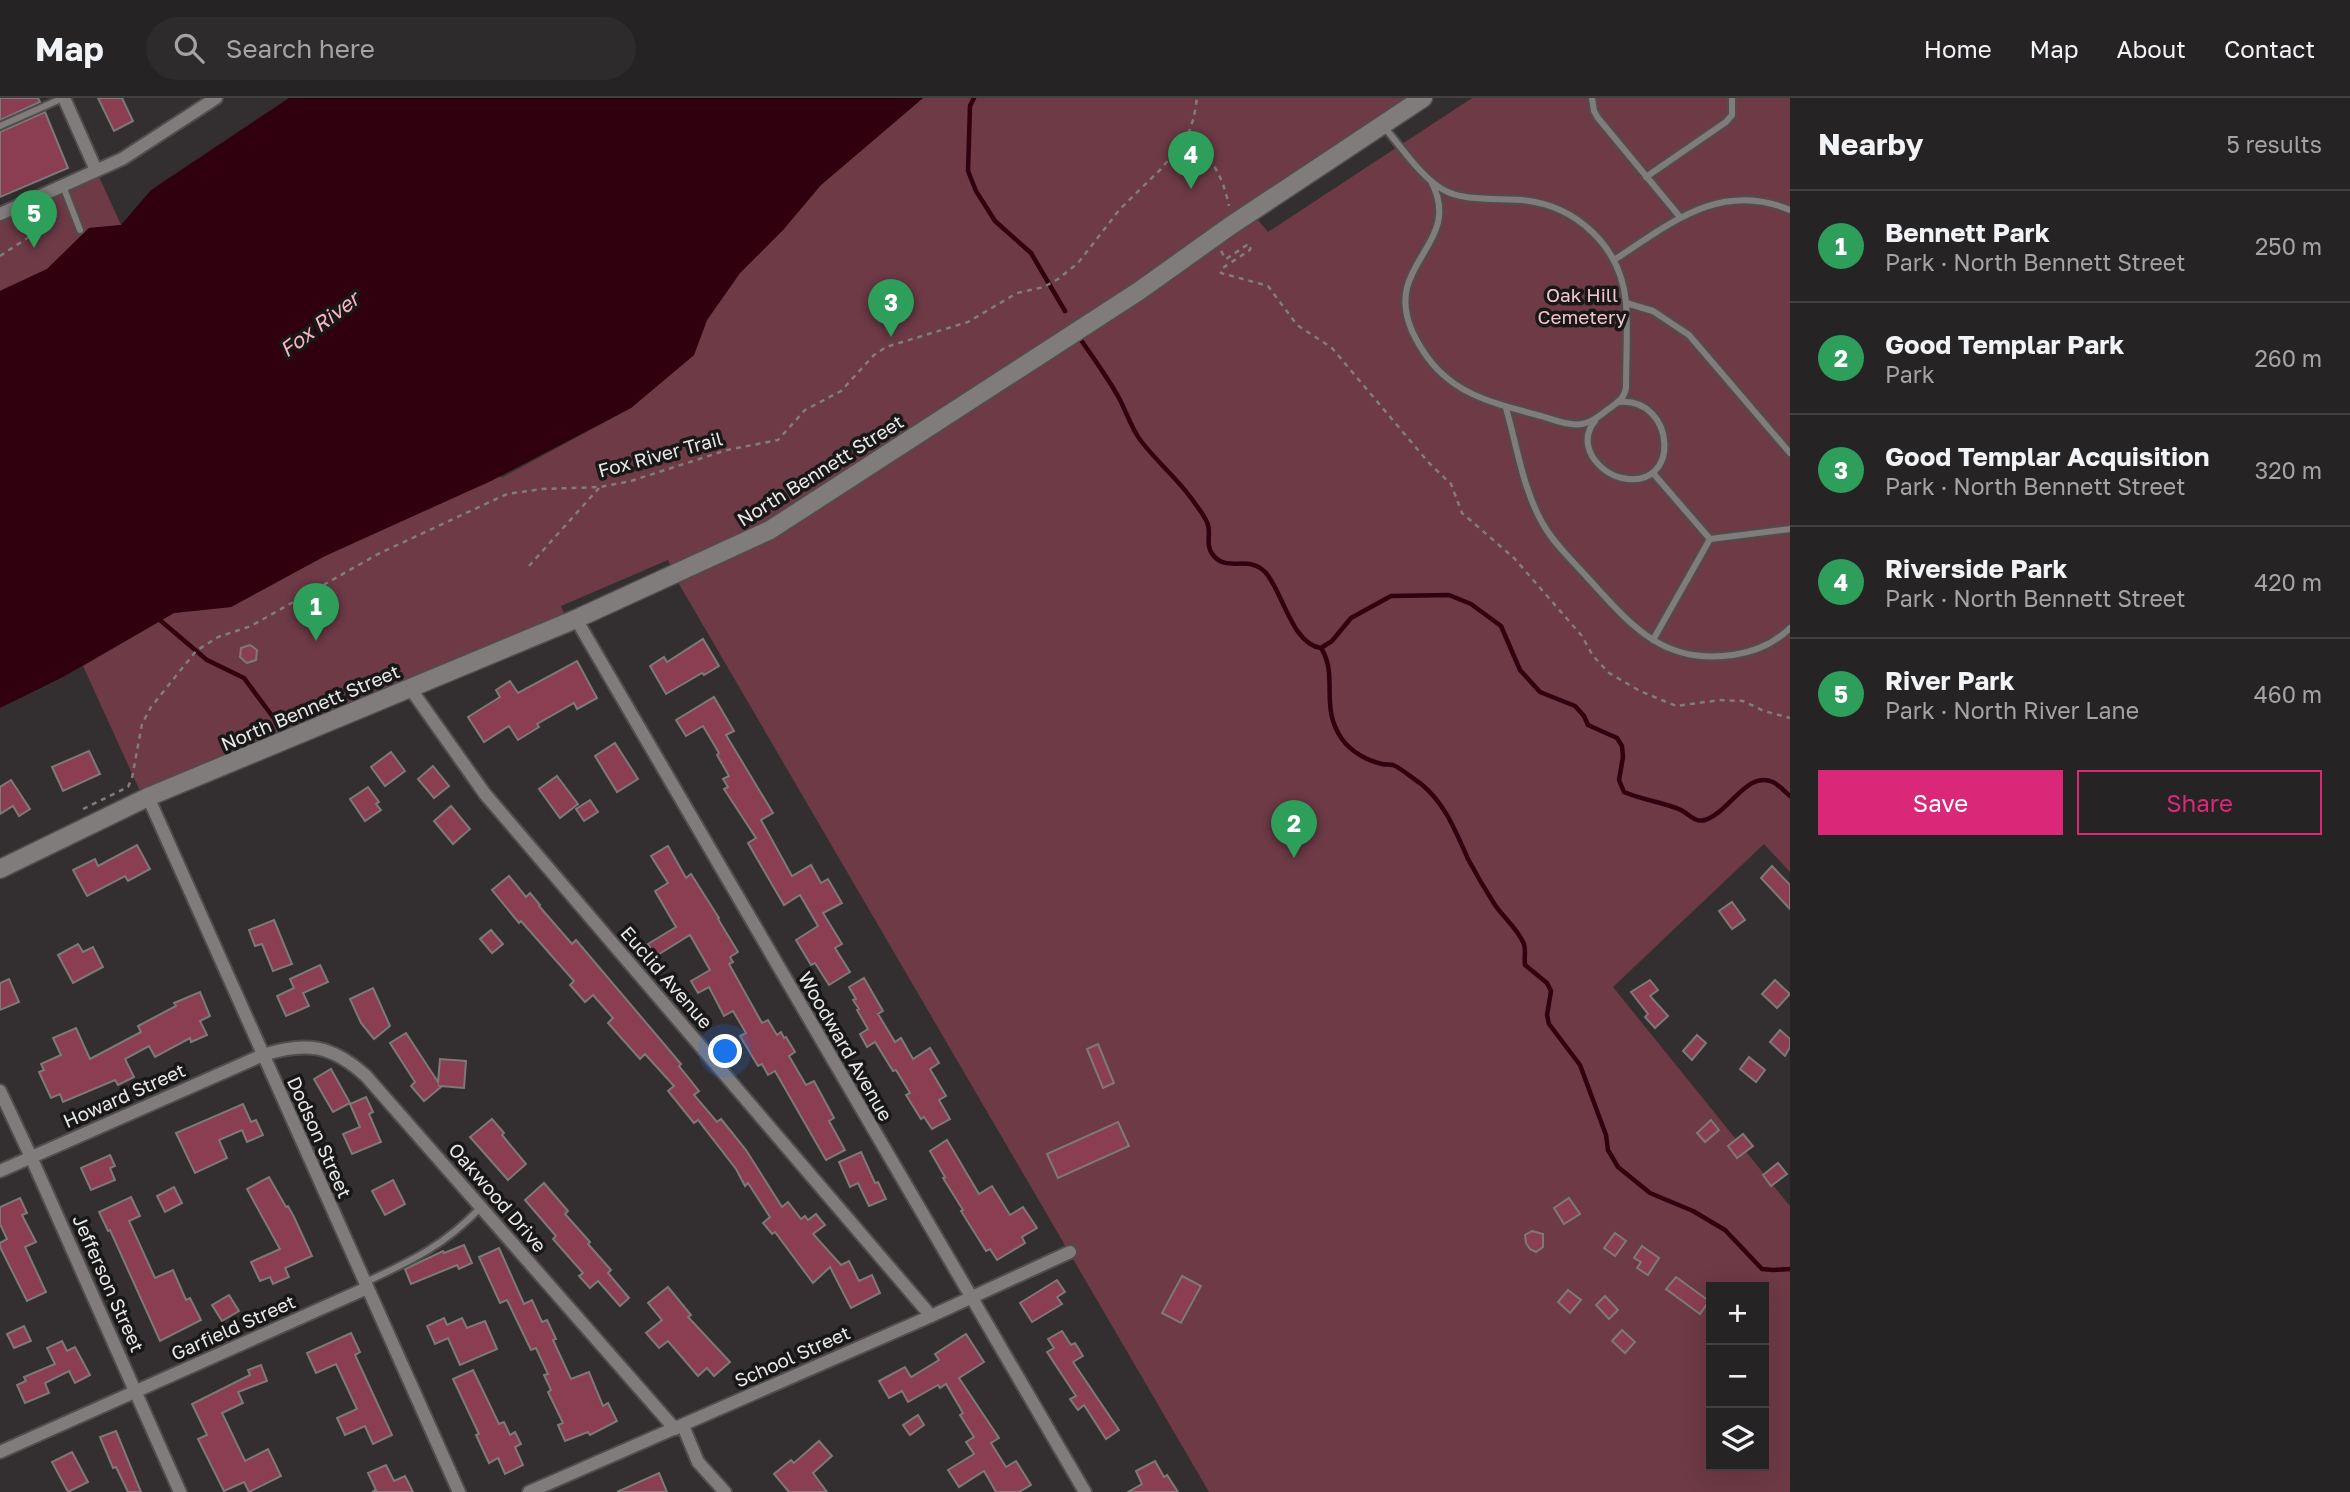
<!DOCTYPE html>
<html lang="en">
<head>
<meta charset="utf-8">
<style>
  body { margin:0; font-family:"Golos Text",sans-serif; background:#2e2b2c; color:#f1f3f6 }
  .controls { position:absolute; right:21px; bottom:21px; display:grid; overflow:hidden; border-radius:0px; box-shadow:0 7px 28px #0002 }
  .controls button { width:63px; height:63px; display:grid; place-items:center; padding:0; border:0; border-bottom:2px solid #424041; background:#262324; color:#f1f3f6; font:35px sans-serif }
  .you { position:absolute; left:726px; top:954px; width:24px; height:24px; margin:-18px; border:5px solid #fff; border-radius:50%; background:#1a73e8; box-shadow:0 0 0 10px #1a73e833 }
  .badge { display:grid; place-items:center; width:46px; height:46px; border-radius:50%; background:#db2777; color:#fff; font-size:23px; font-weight:700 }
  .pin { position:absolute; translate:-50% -58px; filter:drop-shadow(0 2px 4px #0008) }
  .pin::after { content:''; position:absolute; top:37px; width:24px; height:21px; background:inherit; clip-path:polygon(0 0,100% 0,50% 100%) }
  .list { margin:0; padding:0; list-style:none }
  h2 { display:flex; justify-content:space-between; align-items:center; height:91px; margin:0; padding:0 28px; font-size:30px }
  h2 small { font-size:23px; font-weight:400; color:#a4a4a6 }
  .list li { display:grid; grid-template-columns:46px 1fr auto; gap:21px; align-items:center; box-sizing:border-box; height:112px; padding:0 28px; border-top:2px solid #424041 }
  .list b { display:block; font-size:26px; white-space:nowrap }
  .list p { margin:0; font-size:23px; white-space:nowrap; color:#a4a4a6 }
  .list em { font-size:23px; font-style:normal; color:#a4a4a6 }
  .actions { display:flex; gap:14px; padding:21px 28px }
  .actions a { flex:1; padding:16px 0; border:2px solid #db2777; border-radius:0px; text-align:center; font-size:24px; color:#db2777 }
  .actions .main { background:#db2777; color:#fff }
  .icon { flex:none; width:38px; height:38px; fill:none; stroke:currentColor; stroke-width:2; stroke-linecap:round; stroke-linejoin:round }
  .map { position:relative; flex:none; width:1790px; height:1394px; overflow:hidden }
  header { display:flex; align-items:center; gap:42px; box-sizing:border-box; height:98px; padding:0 35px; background:#262324; border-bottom:2px solid #424041 }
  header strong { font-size:33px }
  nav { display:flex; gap:38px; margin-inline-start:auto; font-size:24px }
  .search { width:490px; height:63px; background:#2e2b2c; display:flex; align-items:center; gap:18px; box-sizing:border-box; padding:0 24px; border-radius:38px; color:#a4a4a6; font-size:26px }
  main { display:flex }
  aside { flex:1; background:#262324 }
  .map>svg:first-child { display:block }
  .green { fill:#6d3a46; fill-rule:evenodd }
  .water { fill:#30000e }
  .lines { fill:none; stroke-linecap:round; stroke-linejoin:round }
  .stream { stroke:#30000e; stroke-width:4.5 }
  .building { fill:#8b3d51; stroke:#7d7979; stroke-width:2 }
  .lane-casing { stroke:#514d4e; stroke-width:10 }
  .street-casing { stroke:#514d4e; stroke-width:16 }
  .secondary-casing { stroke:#514d4e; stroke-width:21 }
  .path { stroke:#807d7e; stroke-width:2.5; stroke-dasharray:5 5; stroke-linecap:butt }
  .lane { stroke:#817c7c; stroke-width:6 }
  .street { stroke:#817c7c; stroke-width:12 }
  .secondary { stroke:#817c7c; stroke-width:18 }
  .labels { text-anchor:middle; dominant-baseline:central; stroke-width:7; stroke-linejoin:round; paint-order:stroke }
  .park-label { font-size:19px; fill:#f4c5cd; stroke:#191818 }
  .street-label { font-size:19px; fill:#eae8e8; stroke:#191818 }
  .water-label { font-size:21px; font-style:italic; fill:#f9b3c1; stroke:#191818 }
</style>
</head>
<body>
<header>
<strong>Map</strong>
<div class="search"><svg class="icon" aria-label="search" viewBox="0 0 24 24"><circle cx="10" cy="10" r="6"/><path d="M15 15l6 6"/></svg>Search here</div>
<nav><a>Home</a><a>Map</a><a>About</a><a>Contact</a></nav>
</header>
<main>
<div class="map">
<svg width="1790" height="1394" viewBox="0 0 1790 1394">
  <rect width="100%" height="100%" fill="#332f30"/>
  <g class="green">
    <path d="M923,0H1414L1148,193L1258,122L1268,134L1472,0H1790V774L1764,746L1613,889L1790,1108V1394H1209L679,486L668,462L561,508L565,518L315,623L140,693L83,568L174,515L231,509L325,458L496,379H503L631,310L694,257L707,222L740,175L783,132L821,87ZM1711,1189H1764V1368H1711Z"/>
    <polygon points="96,72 121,127 89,130 47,171 0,193 0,116"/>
  </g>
  <polygon class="water" points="289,0 923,0 821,87 783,132 740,175 707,222 694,257 631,310 491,383 325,458 231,509 174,515 63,579 0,610 0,193 47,171 89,130 121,127 151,92"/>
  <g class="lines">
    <g class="stream">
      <polyline points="974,0 970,8 968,73 976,93 995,123 1031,155 1065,213"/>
      <path d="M1081,242C1094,261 1108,280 1119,300C1127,315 1131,330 1141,343C1157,364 1179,382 1194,404C1198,410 1206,419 1208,427C1211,437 1205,447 1213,457C1227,475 1249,456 1266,475C1283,495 1292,546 1321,550C1339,578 1319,609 1342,641C1351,654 1368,663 1382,666C1386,667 1390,666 1393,667C1401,670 1412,680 1420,685C1445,705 1455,732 1468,761C1476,776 1486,793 1495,807C1504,820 1518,831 1524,846C1526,852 1524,860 1525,867L1547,885L1551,893L1547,917L1549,926L1580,967L1606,1037L1608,1052L1618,1069L1650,1095L1693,1113L1725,1132L1762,1171L1773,1172L1790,1171"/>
      <polyline points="161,523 207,562 244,580 273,619"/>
      <path d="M1321,550L1332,543L1351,520L1391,498L1449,497L1471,506L1501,528L1520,572L1540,594L1575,608L1584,618L1588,627L1617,640L1622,648L1623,659L1619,682L1624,694C1642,702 1663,704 1681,712C1689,716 1695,725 1705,722C1730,714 1747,672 1773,684C1779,687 1785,694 1790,698"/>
    </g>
  </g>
  <g class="building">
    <polygon points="0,0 38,0 40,4 0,22"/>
    <polygon points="98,0 122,0 133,23 114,33"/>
    <polygon points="45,14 68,70 0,99 0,34"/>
    <polygon points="703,541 719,568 704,577 702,575 666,596 650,568 664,559 667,564"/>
    <polygon points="250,547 257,552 256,562 247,565 240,559 241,550"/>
    <polygon points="577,563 597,600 577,611 574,605 537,626 539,629 518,642 509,628 484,644 468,619 500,599 496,592 510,583 518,595"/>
    <polygon points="714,599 734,633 726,637 773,715 761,722 792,778 811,767 821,785 828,781 842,805 823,815 842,846 835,850 850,874 829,887 815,865 811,867 796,842 818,828 800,797 784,807 770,783 748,745 756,740 724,691 728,689 723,681 729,678 717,657 719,655 703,628 686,638 676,622"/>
    <polygon points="615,645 638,681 617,694 595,658"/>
    <polygon points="89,653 100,676 63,693 52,669"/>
    <polygon points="391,654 405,673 385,688 371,669"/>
    <polygon points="433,668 449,688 434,700 418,681"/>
    <polygon points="557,678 578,706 560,720 539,691"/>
    <polygon points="11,682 30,711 19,718 13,708 0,716 0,689"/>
    <polygon points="368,689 379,704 376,706 381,712 365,723 350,701"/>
    <polygon points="590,702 598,714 584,723 576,711"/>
    <polygon points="451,708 470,731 453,746 434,723"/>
    <polygon points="137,747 150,771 128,783 125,778 87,798 73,772 95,761 98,768"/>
    <polygon points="668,748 686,780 691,776 719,820 718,821 738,854 730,859 733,864 729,866 762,925 768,922 777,937 781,934 784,940 786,939 795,954 789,958 806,987 814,983 834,1020 829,1023 845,1052 826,1062 775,973 768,977 762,966 758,968 740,938 746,935 733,913 724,918 709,889 698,895 691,883 710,872 690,837 656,858 648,846 676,829 655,793 668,785 651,758"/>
    <polygon points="1772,768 1790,787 1790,811 1761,780"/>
    <polygon points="509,778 526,799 530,795 540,807 539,808 572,846 576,842 681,966 679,968 699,993 694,997 717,1024 721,1021 746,1052 782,1109 788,1104 801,1121 805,1118 808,1122 816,1116 825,1127 813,1136 841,1167 849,1163 859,1183 872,1177 880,1195 851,1210 830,1169 813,1185 775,1134 772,1136 763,1125 770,1119 748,1085 745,1088 736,1071 698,1022 694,1025 668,993 674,988 645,956 640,961 608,925 613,920 593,897 585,904 570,887 574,883 521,823 519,825 492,792"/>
    <polygon points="1732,804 1745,822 1732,831 1719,813"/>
    <polygon points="274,822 292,866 273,873 262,846 255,848 249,832"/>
    <polygon points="491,832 503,846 492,855 480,841"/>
    <polygon points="78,846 83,854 93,849 103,869 73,885 58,857"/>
    <polygon points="320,867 328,884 303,895 309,908 286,918 277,898 294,890 290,881"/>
    <polygon points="864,880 883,913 878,916 895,944 901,940 913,961 930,950 939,965 930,971 946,998 939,1002 950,1021 932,1031 924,1019 921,1021 906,997 910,995 896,972 893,973 875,944 867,949 860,936 868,931 857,912 859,911 853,902 856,901 849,889"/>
    <polygon points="9,881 19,904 0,912 0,885"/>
    <polygon points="1650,882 1658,892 1650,898 1668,918 1655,930 1645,919 1648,916 1631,894"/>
    <polygon points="1775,882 1790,896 1777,910 1762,896"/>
    <polygon points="373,890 390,928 374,941 361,925 350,901"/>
    <polygon points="200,894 210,918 200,923 207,937 191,944 190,940 155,959 149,948 125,961 134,979 118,987 115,982 63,1004 60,996 51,1000 39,974 44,972 41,966 61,957 53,940 76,930 90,961 141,934 138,928 176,908 174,905"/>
    <polygon points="1780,932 1790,941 1790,949 1785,958 1770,944"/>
    <polygon points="406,935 438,984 440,961 466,963 464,990 440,988 441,989 424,1003 411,988 415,984 390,945"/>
    <polygon points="1697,937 1706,945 1692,962 1683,953"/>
    <polygon points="1098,946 1114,985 1103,990 1087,951"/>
    <polygon points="1749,959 1765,972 1756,984 1740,971"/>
    <polygon points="331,971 350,1005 333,1014 314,981"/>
    <polygon points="366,999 373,1014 369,1016 381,1044 352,1056 343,1036 360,1029 350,1006"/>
    <polygon points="243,1006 251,1024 256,1022 263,1037 247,1044 242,1032 219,1042 227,1060 195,1075 176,1035"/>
    <polygon points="492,1021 504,1035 502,1037 526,1066 508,1082 470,1039"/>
    <polygon points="1711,1022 1719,1032 1705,1044 1697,1035"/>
    <polygon points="1118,1024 1129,1048 1058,1080 1047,1056"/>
    <polygon points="1743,1036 1753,1048 1737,1060 1728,1048"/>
    <polygon points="947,1042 979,1096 992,1088 1010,1117 1023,1109 1037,1130 1022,1139 1025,1145 997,1162 990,1151 986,1153 961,1113 963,1112 943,1080 945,1079 930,1053"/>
    <polygon points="861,1054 875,1085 878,1084 886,1101 869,1108 858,1085 850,1089 839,1064"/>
    <polygon points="110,1057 115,1068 110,1070 115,1082 91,1092 81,1070"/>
    <polygon points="1778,1065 1787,1076 1771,1088 1763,1077"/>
    <polygon points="269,1079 286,1109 288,1108 294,1119 312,1158 285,1170 289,1179 273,1186 270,1179 260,1183 251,1164 280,1151 247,1091"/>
    <polygon points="393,1082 405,1106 385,1117 372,1093"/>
    <polygon points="544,1085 568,1113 565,1116 590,1144 588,1146 611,1172 608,1175 629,1200 620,1208 598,1183 590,1190 579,1178 583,1175 553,1141 556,1138 525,1102"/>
    <polygon points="174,1089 182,1105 165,1114 157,1098"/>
    <polygon points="131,1099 140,1118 129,1123 155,1180 173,1172 186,1202 190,1200 201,1222 160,1243 110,1132 108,1133 99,1114"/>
    <polygon points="20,1100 27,1115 22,1117 36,1144 25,1149 46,1194 27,1203 0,1149 0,1145 7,1141 0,1126 0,1109"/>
    <polygon points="1569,1100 1580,1116 1564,1126 1554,1110"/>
    <polygon points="1532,1133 1543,1136 1543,1149 1536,1154 1530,1151 1526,1145 1525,1137"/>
    <polygon points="1615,1135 1626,1143 1615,1158 1604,1150"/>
    <polygon points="464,1147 472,1165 459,1171 457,1167 411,1186 405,1171 443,1153 444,1155"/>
    <polygon points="1642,1148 1659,1160 1648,1177 1637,1170 1641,1164 1634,1160"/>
    <polygon points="499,1150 524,1206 532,1202 542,1224 547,1222 556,1241 553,1242 571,1281 589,1274 603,1308 608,1305 617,1323 590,1337 588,1334 565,1343 558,1327 563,1325 548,1294 551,1292 544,1277 548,1276 536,1250 531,1252 507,1202 500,1205 479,1159"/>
    <polygon points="1182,1178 1201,1188 1181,1225 1162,1215"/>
    <polygon points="1676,1179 1709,1203 1700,1216 1666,1191"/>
    <polygon points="1057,1182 1065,1194 1057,1199 1062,1206 1032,1224 1020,1205"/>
    <polygon points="668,1189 691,1217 688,1219 730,1264 714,1278 707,1270 698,1278 668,1243 659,1250 646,1235 662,1222 648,1205"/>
    <polygon points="1568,1192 1581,1202 1570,1215 1558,1204"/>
    <polygon points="229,1197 239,1213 222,1223 212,1207"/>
    <polygon points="1605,1198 1618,1212 1609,1221 1596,1207"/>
    <polygon points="444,1220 447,1227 462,1220 467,1230 485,1223 497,1251 460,1267 448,1240 435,1246 427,1228"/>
    <polygon points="24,1228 31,1243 14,1250 7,1236"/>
    <polygon points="1622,1232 1635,1244 1625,1255 1612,1243"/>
    <polygon points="1062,1233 1071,1247 1075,1245 1083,1258 1073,1264 1119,1332 1106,1341 1084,1307 1078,1312 1070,1301 1076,1298 1047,1254 1054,1250 1048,1241"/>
    <polygon points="351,1235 360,1254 355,1257 392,1337 373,1346 365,1328 345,1337 337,1320 357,1311 336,1266 316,1275 307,1255"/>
    <polygon points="966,1236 984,1264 959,1280 999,1340 991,1345 1006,1369 1016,1363 1031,1387 1019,1394 996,1394 984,1373 959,1389 948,1372 974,1356 966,1344 974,1339 960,1317 963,1315 946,1286 940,1290 938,1287 908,1304 902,1293 889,1300 879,1283 905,1269 911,1279 939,1262 935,1256"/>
    <polygon points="62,1243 67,1253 75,1249 90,1277 75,1285 69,1273 45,1285 49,1295 25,1305 17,1287 26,1283 24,1279 55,1266 47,1250"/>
    <polygon points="261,1267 267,1283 238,1294 243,1305 222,1315 245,1363 268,1351 281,1378 249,1394 244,1384 224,1393 198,1341 207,1337 192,1306 250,1277 248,1272"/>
    <polygon points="473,1272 499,1326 504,1324 510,1337 515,1334 521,1346 515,1349 523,1367 505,1376 498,1360 489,1365 476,1337 479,1336 453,1281"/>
    <polygon points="918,1317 924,1327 910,1337 903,1327"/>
    <polygon points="116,1333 141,1394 128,1394 116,1369 113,1370 100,1339"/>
    <polygon points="819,1343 832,1358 813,1375 827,1394 789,1394 774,1376 791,1362 794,1365"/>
    <polygon points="72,1354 88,1384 68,1394 52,1364"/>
    <polygon points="1155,1363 1164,1379 1167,1377 1178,1394 1128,1394 1142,1386 1136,1373"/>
    <polygon points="386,1367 394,1383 405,1378 413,1394 372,1394 376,1392 368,1375"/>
    <polygon points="659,1375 667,1394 617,1394"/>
  </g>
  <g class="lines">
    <g class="lane-casing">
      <g id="lane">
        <polyline points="1592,0 1594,13 1598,20 1680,119"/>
        <polyline points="0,28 63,0"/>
        <path d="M1384,29C1400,47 1421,79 1442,91C1463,104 1497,100 1521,102C1576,107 1621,148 1626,205C1628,233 1626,262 1626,290C1624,301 1618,304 1610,310C1601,316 1594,324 1582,326C1569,328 1554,322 1541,318C1509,309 1473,302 1447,280C1432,268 1420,250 1412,233C1382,164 1465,147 1431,83"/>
        <polyline points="1646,79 1726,24 1732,17 1732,0"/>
        <polyline points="63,88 80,132"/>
        <path d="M1614,162C1670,126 1720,82 1790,112"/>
        <polyline points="1626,205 1653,213 1689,237 1790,355"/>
        <path d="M1506,310C1517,348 1523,392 1543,426C1554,446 1572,462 1587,479C1631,527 1662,567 1733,557C1754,554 1775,545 1790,530"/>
        <path d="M1595,323C1586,334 1585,345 1592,358C1599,369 1609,377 1622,380C1682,393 1676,299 1619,304"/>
        <polyline points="1653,375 1710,441 1653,542"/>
        <polyline points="1710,441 1790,431"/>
        <path d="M366,1184C413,1162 445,1147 481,1109"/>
      </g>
    </g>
    <g class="street-casing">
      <g id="street">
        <polyline points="64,0 96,72"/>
        <polyline points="0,116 122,61 216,0"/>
        <polyline points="576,521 1085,1394"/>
        <polyline points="410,590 485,696 931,1218"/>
        <polyline points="148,699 459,1394"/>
        <polyline points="0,993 31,1059 180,1394"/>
        <path d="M0,1073L263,957C306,943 332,947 366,978L675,1331"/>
        <polyline points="683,1328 698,1364 725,1394"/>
        <polyline points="0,1354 367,1190"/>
        <polyline points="529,1394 931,1218 1070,1154"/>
      </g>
    </g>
    <g class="secondary-casing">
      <polyline id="secondary" points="0,771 148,699 576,521 770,432 1139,193 1230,128 1423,0"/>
    </g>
    <g class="path">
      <path d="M1187,40C1212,58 1223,79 1229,108"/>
      <polyline points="1221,153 1226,161 1247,147 1251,148 1250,152 1221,171 1221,175 1268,188 1297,227 1332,250 1429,365 1451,386 1462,415 1514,460 1582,538 1593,558 1609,575 1640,593 1676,608 1720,602 1743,603 1764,613 1790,620"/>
      <polyline points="0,158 38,133 45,110"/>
      <polyline points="529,468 599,390"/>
      <polyline points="83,711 128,689 132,680 142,626 151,609 196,553 218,539 251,528 378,456 507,396 542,391 600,389 631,383 727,352 778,342 805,312 841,293 874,257 886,249 968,224 1017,195 1044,189 1058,181 1078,165 1120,111 1160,72 1187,40 1194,19 1197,0"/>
    </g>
    <use href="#lane" class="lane"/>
    <use href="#street" class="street"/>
    <use href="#secondary" class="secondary"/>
  </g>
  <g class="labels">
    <g class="park-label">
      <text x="1582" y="196">Oak Hill<tspan x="1582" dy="22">Cemetery</tspan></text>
    </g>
    <g class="street-label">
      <text transform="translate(660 356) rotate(-15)">Fox River Trail</text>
      <text transform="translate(820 372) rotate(-32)">North Bennett Street</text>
      <text transform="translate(310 609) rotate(-23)">North Bennett Street</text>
      <text transform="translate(667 879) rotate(49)">Euclid Avenue</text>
      <text transform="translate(846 948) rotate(60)">Woodward Avenue</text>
      <text transform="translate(124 997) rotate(-24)">Howard Street</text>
      <text transform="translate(320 1039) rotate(66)">Dodson Street</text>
      <text transform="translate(498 1099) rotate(49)">Oakwood Drive</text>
      <text transform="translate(109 1185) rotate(66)">Jefferson Street</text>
      <text transform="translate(233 1229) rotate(-24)">Garfield Street</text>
      <text transform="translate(792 1258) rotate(-24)">School Street</text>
    </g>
    <g class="water-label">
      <text transform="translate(319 226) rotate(-37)">Fox River</text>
    </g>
  </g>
</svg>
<div class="controls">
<button>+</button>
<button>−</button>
<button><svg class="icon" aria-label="layers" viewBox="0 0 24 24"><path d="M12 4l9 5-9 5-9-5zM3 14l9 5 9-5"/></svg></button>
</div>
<div class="you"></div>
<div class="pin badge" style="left:316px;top:543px;background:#2e9e5b">1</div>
<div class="pin badge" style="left:1294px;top:760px;background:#2e9e5b">2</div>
<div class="pin badge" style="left:891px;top:239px;background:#2e9e5b">3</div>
<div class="pin badge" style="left:1191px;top:91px;background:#2e9e5b">4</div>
<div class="pin badge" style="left:34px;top:150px;background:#2e9e5b">5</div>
</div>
<aside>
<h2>Nearby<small>5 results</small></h2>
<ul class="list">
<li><span class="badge" style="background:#2e9e5b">1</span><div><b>Bennett Park</b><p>Park · North Bennett Street</p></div><em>250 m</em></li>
<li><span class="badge" style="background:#2e9e5b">2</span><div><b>Good Templar Park</b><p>Park</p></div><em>260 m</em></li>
<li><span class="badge" style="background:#2e9e5b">3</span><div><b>Good Templar Acquisition</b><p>Park · North Bennett Street</p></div><em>320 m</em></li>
<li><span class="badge" style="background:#2e9e5b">4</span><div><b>Riverside Park</b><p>Park · North Bennett Street</p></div><em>420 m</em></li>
<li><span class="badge" style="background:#2e9e5b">5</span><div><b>River Park</b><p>Park · North River Lane</p></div><em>460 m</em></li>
</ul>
<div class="actions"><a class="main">Save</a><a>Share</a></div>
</aside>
</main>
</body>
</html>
